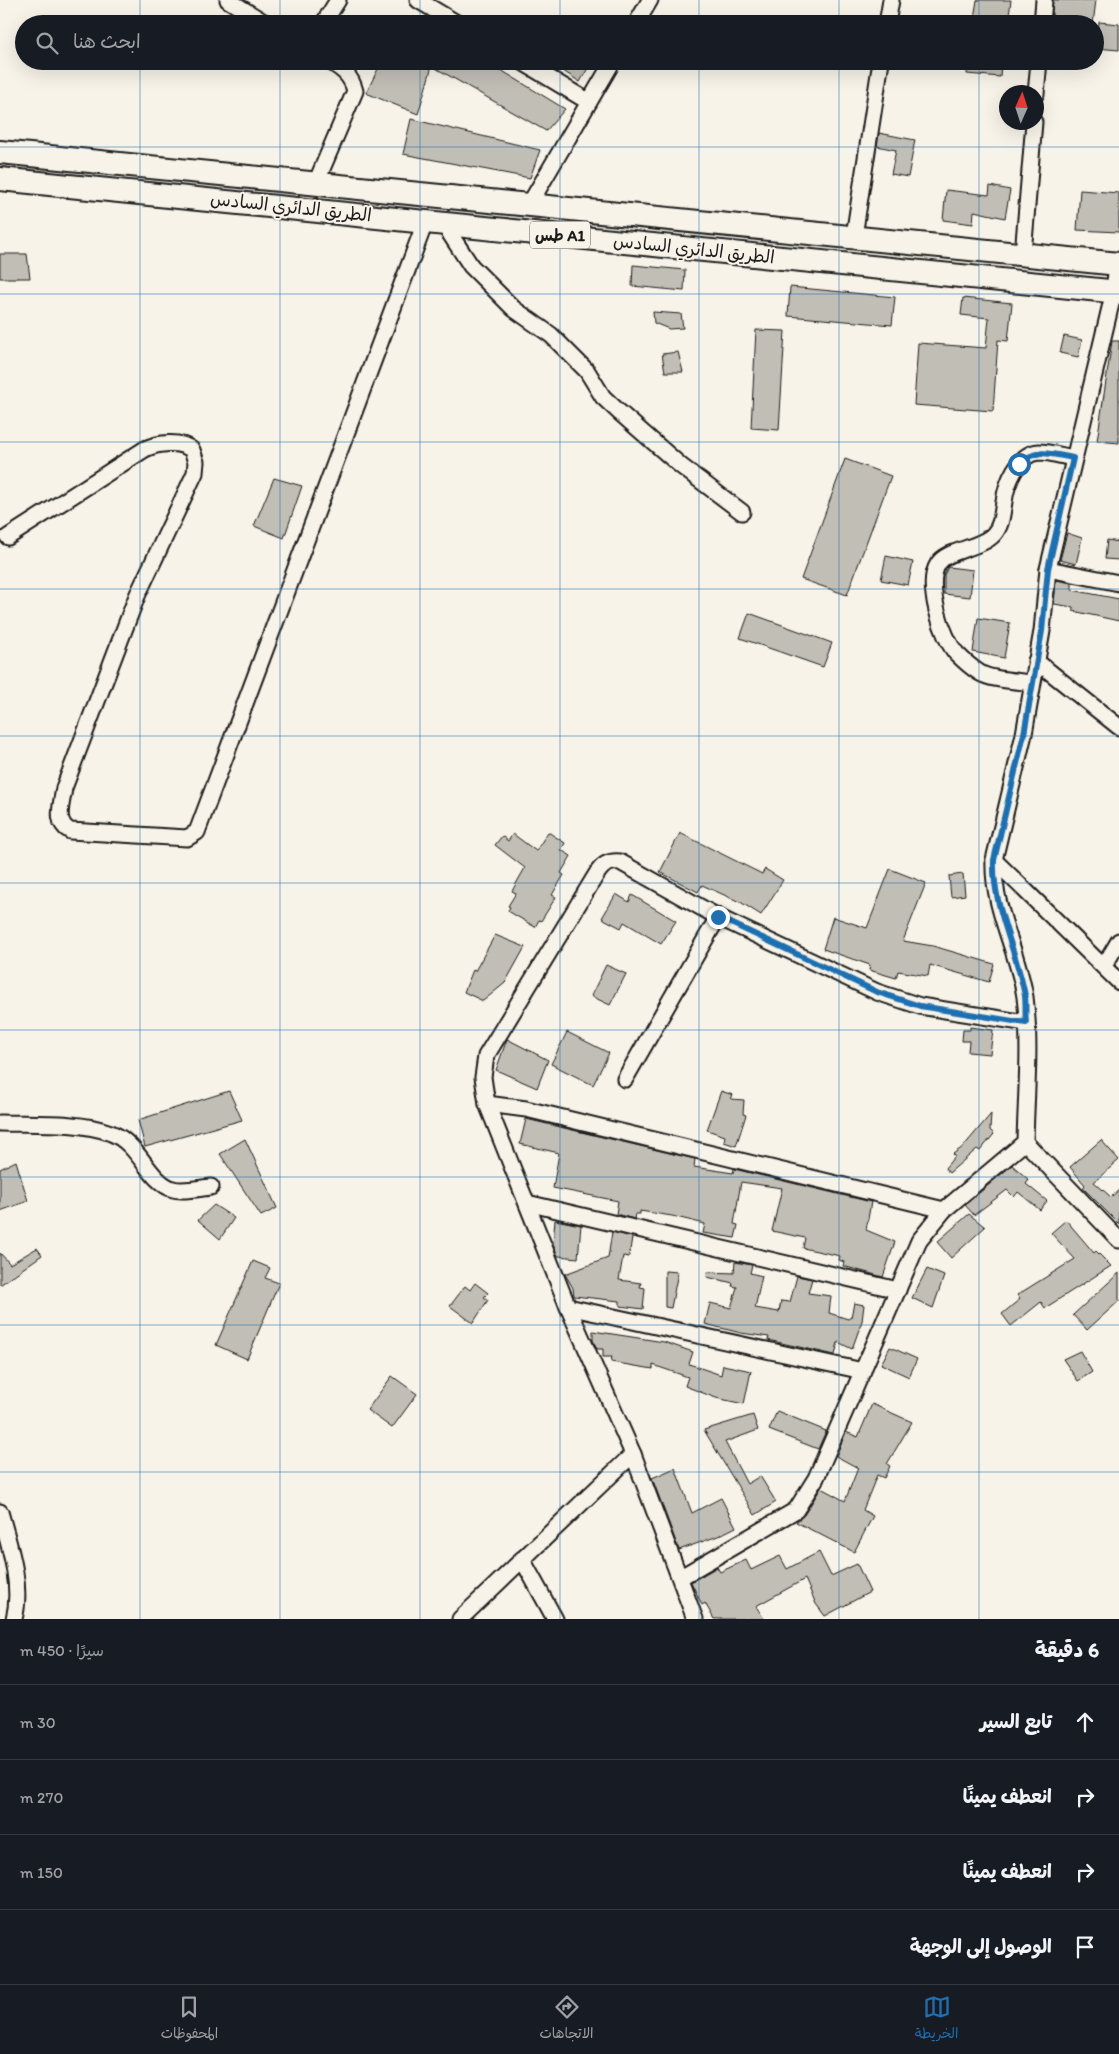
<!DOCTYPE html>
<html lang="ar">
<head>
<meta charset="utf-8">
<style>
  body { margin:0; font-family:Itim,"Playpen Sans Arabic",sans-serif; background:#20242c; color:#f1f3f6; direction:rtl }
  .compass { position:absolute; left:999px; top:85px; width:45px; height:45px; border-radius:50%; background:#171b24; box-shadow:0 5px 20px #0002; rotate:3deg }
  .stop { position:absolute; width:15px; height:15px; margin:-11px; border:4px solid #1f6fb2; border-radius:50%; background:#fff }
  .stop.end { background:#1f6fb2; border-color:#fff; box-shadow:0 1px 5px #0008 }
  .list { margin:0; padding:0; list-style:none }
  h2 { display:flex; justify-content:space-between; align-items:center; height:65px; margin:0; padding:0 20px; font-size:21px }
  h2 small { font-size:16px; font-weight:400; color:#9ea1a6 }
  .list li { display:grid; grid-template-columns:32px 1fr auto; gap:15px; align-items:center; box-sizing:border-box; height:75px; padding:0 20px; border-top:1px solid #363941 }
  .list b { display:block; font-size:19px; white-space:nowrap }
  .list em { font-size:16px; font-style:normal; color:#9ea1a6 }
  .icon { flex:none; width:28px; height:28px; fill:none; stroke:currentColor; stroke-width:2; stroke-linecap:round; stroke-linejoin:round }
  .map { position:relative; flex:none; width:1119px; height:1619px; overflow:hidden; direction:ltr }
  .search { position:absolute; background:#171b24; box-shadow:0 5px 20px #0002; left:15px; right:15px; top:15px; height:55px; display:flex; align-items:center; gap:12px; box-sizing:border-box; padding:0 18px; border-radius:28px; color:#9ea1a6; font-size:19px }
  .sheet { height:365px; background:#171b24 }
  nav { display:flex; justify-content:space-around; align-items:center; box-sizing:border-box; height:70px; border-top:1px solid #363941; background:#171b24; font-size:14px; color:#9ea1a6 }
  nav a { display:grid; justify-items:center; gap:2px }
  nav .on { color:#1f6fb2 }
  .map>svg:first-child { display:block }
  .building { fill:#c0beb5; stroke:#1c1c1c }
  .lines { fill:none; stroke-linecap:round; stroke-linejoin:round }
  .minor-casing { stroke:#1c1c1c; stroke-width:19 }
  .highway-casing { stroke:#1c1c1c; stroke-width:26 }
  .minor { stroke:#f7f3e8; stroke-width:15 }
  .highway { stroke:#f7f3e8; stroke-width:22 }
  .route { stroke:#1f6fb2; stroke-width:6 }
  .grid { fill:none; stroke:#1f6fb2; stroke-width:1; stroke-opacity:0.55 }
  .labels { text-anchor:middle; dominant-baseline:central; stroke-width:4; stroke-linejoin:round; paint-order:stroke }
  .shield { fill:#f7f3e8; stroke:#5e5c59; stroke-width:1 }
  .shield-label { font-size:16px; font-weight:bold; fill:#1c1c1c }
  .street-label { font-size:18px; fill:#1c1c1c; stroke:#f7f3e8 }
</style>
</head>
<body>
<div class="map">
<svg width="1119" height="1619" viewBox="0 0 1119 1619">
  <rect width="100%" height="100%" fill="#f7f3e8"/>
  <filter id="ink" filterUnits="userSpaceOnUse"><feTurbulence type="fractalNoise" baseFrequency=".02" numOctaves="2"/><feDisplacementMap in="SourceGraphic" scale="10" xChannelSelector="R" yChannelSelector="G"/><feConvolveMatrix kernelMatrix="1 2 1 2 8 2 1 2 1" color-interpolation-filters="sRGB"/></filter>
  <g filter="url(#ink)">
    <g class="building">
      <polygon points="977,0 1011,0 1008,24 973,24"/>
      <polygon points="1053,0 1096,0 1093,24 1051,24"/>
      <polygon points="1099,22 1119,24 1119,50 1096,48"/>
      <polygon points="382,61 486,61 565,109 546,131 432,66 418,114 366,93"/>
      <polygon points="548,61 592,61 580,82"/>
      <polygon points="968,61 1001,61 1000,77 967,74"/>
      <polygon points="411,119 540,150 530,178 403,154"/>
      <polygon points="879,133 915,140 908,177 891,174 896,150 877,146"/>
      <polygon points="990,186 1010,190 1005,218 974,211 973,224 943,220 946,190 989,195"/>
      <polygon points="1080,190 1119,193 1119,232 1077,230"/>
      <polygon points="0,254 27,254 30,278 0,278"/>
      <polygon points="633,265 685,270 684,291 632,286"/>
      <polygon points="790,287 895,297 892,325 788,316"/>
      <polygon points="963,298 1012,303 1008,341 998,340 993,411 914,405 918,343 986,348 989,318 961,315"/>
      <polygon points="653,312 681,314 683,328 669,329 654,323"/>
      <polygon points="756,330 785,331 779,430 751,428"/>
      <polygon points="1064,336 1082,340 1078,357 1060,353"/>
      <polygon points="1112,341 1119,341 1119,443 1097,441"/>
      <polygon points="678,352 683,372 665,372 662,354"/>
      <polygon points="845,459 891,476 847,595 801,579"/>
      <polygon points="274,478 302,486 284,538 254,526"/>
      <polygon points="1067,533 1082,538 1076,564 1060,560"/>
      <polygon points="1107,540 1119,542 1119,560 1105,559"/>
      <polygon points="886,556 913,562 908,585 881,580"/>
      <polygon points="948,567 973,570 970,597 944,594 944,575"/>
      <polygon points="1056,580 1072,583 1072,590 1119,599 1119,621 1073,611 1073,607 1054,604"/>
      <polygon points="749,613 832,643 823,667 740,638"/>
      <polygon points="978,618 1010,623 1004,658 973,652"/>
      <polygon points="548,832 565,843 561,850 571,856 561,873 564,875 552,895 556,897 541,921 539,920 535,927 508,911 510,907 508,906 516,893 512,891 525,868 495,845 502,836 508,841 513,834 536,851"/>
      <polygon points="680,833 762,874 765,869 783,880 761,915 742,903 702,885 698,892 660,872"/>
      <polygon points="890,869 926,883 903,941 933,946 994,964 989,982 930,965 928,976 898,971 896,978 869,970 870,965 823,949 833,917 867,928"/>
      <polygon points="963,874 965,895 951,897 949,876"/>
      <polygon points="616,894 629,902 632,895 676,921 661,944 624,922 621,928 602,918"/>
      <polygon points="495,935 525,947 505,983 483,1001 464,992 473,970 475,971"/>
      <polygon points="606,965 626,974 610,1005 591,996"/>
      <polygon points="970,1027 993,1030 990,1054 968,1052 969,1041 962,1041 963,1030 970,1030"/>
      <polygon points="567,1032 609,1053 593,1085 551,1064"/>
      <polygon points="507,1039 548,1060 537,1088 496,1070"/>
      <polygon points="229,1091 242,1120 145,1147 138,1120"/>
      <polygon points="721,1091 733,1095 731,1099 744,1100 743,1114 746,1115 736,1146 724,1142 725,1136 707,1130"/>
      <polygon points="991,1114 990,1130 994,1134 980,1151 977,1149 949,1173 945,1168 955,1156 953,1154 963,1147"/>
      <polygon points="526,1119 695,1159 694,1167 733,1173 734,1169 871,1202 866,1230 895,1242 883,1277 843,1266 844,1262 839,1260 840,1256 803,1248 805,1238 772,1231 782,1188 741,1182 734,1224 738,1225 735,1238 703,1233 705,1224 672,1216 640,1211 640,1214 635,1214 634,1219 616,1214 618,1201 553,1188 559,1153 520,1144"/>
      <polygon points="245,1139 277,1208 261,1216 220,1154"/>
      <polygon points="1101,1140 1119,1160 1094,1182 1111,1197 1119,1190 1119,1224 1083,1188 1085,1185 1070,1167"/>
      <polygon points="16,1161 28,1201 0,1211 0,1169"/>
      <polygon points="1012,1165 1029,1180 1026,1184 1047,1201 1040,1210 1018,1192 1014,1197 1007,1190 974,1215 965,1205"/>
      <polygon points="214,1205 234,1218 220,1239 198,1220"/>
      <polygon points="969,1214 985,1227 951,1258 937,1242"/>
      <polygon points="555,1220 581,1225 578,1258 558,1256 553,1243"/>
      <polygon points="1066,1220 1094,1253 1096,1251 1111,1266 1045,1308 1041,1302 1011,1326 1002,1314 1020,1299 1017,1295 1075,1259 1051,1233"/>
      <polygon points="612,1232 632,1237 629,1257 623,1256 619,1280 641,1283 640,1287 645,1288 643,1309 620,1306 620,1301 574,1296 573,1288 565,1274 608,1258"/>
      <polygon points="37,1248 42,1255 0,1285 0,1253 10,1264"/>
      <polygon points="253,1261 270,1268 265,1278 279,1283 247,1359 216,1345"/>
      <polygon points="735,1262 752,1265 750,1273 762,1276 755,1308 779,1312 781,1301 790,1302 797,1276 812,1279 808,1293 831,1296 829,1313 848,1319 851,1317 854,1303 864,1305 862,1321 852,1349 838,1342 835,1355 768,1340 769,1337 741,1333 705,1324 710,1303 731,1308 737,1287 732,1286 733,1283 707,1277 708,1272 734,1273"/>
      <polygon points="927,1269 944,1276 933,1308 912,1298"/>
      <polygon points="665,1271 678,1272 671,1308 665,1307"/>
      <polygon points="1119,1273 1119,1301 1087,1330 1073,1315"/>
      <polygon points="475,1283 488,1293 484,1297 488,1300 473,1323 450,1306 465,1286 470,1290"/>
      <polygon points="593,1331 664,1342 693,1352 689,1364 721,1375 723,1365 751,1371 744,1404 716,1398 685,1386 688,1377 653,1365 653,1369 611,1362 612,1357 603,1357 603,1349 597,1349 593,1340"/>
      <polygon points="890,1347 917,1359 909,1377 881,1364"/>
      <polygon points="1080,1351 1092,1372 1078,1381 1063,1359"/>
      <polygon points="392,1376 417,1394 392,1428 367,1410"/>
      <polygon points="872,1404 912,1422 887,1464 890,1466 884,1478 877,1475 863,1510 873,1516 854,1552 796,1522 804,1515 821,1488 845,1501 858,1468 836,1456 846,1432 858,1437"/>
      <polygon points="777,1411 826,1431 818,1449 769,1430"/>
      <polygon points="753,1415 758,1430 725,1442 747,1484 760,1476 776,1502 755,1515 704,1430"/>
      <polygon points="675,1468 692,1513 721,1498 736,1527 718,1536 679,1550 652,1478"/>
      <polygon points="819,1552 831,1576 857,1564 870,1592 825,1616 816,1604 805,1579 756,1606 764,1619 714,1619 705,1603 702,1605 691,1582 717,1567 720,1572 746,1560 751,1570 780,1556 787,1569"/>
    </g>
    <g class="lines">
      <g class="minor-casing">
        <g id="minor">
          <polyline points="228,0 267,24"/>
          <polyline points="418,0 458,24"/>
          <polyline points="323,24 338,0"/>
          <polyline points="636,24 650,0"/>
          <polyline points="887,24 891,0"/>
          <polyline points="1042,24 1044,0"/>
          <polyline points="521,61 589,102"/>
          <polyline points="1036,94 1039,61"/>
          <path d="M316,183L355,91C351,75 342,69 329,61"/>
          <polyline points="529,205 613,61"/>
          <polyline points="443,223 471,266 514,309 551,335 587,371 603,397 619,412 681,466 742,512"/>
          <polyline points="854,236 881,61"/>
          <polyline points="1023,254 1034,122"/>
          <path d="M8,537L145,449C158,443 180,440 192,450L196,462L195,473L137,596L64,788C62,804 54,822 70,831L187,838L197,832L426,220"/>
          <polyline points="1048,569 1119,583"/>
          <polyline points="1036,661 1119,727"/>
          <path d="M1032,683C1019,681 991,680 980,673C972,668 963,660 957,654C942,638 925,584 938,564C947,549 981,549 994,534C1002,525 1002,513 1004,502C1006,484 1018,453 1039,452C1050,452 1062,456 1073,458"/>
          <polyline points="994,860 1119,982"/>
          <polyline points="1104,966 1119,941"/>
          <polyline points="625,1079 718,917"/>
          <polyline points="487,1104 526,1109 944,1210"/>
          <path d="M0,1123C34,1124 80,1121 111,1133C139,1143 149,1182 173,1189C183,1192 200,1188 211,1187"/>
          <polyline points="1025,1142 1119,1240"/>
          <polyline points="527,1203 898,1290"/>
          <polyline points="568,1307 863,1371"/>
          <path d="M0,1512C9,1545 23,1585 14,1619"/>
          <polyline points="522,1559 555,1619"/>
          <path d="M681,1577L796,1510L816,1478L919,1241L944,1210L1025,1142C1026,1094 1031,1044 1025,997C1018,950 992,908 994,860L1024,734L1042,631L1048,569L1114,291L1117,264"/>
          <polyline points="460,1619 633,1454"/>
          <path d="M695,1619L633,1454L568,1307L487,1104L483,1077L486,1056L596,875C602,865 608,861 620,862L718,917L877,992L920,1006L1026,1023"/>
        </g>
      </g>
      <g class="highway-casing">
        <g id="highway">
          <polyline points="0,152 1119,264"/>
          <polyline points="0,179 1119,292"/>
        </g>
      </g>
      <use href="#minor" class="minor"/>
      <use href="#highway" class="highway"/>
    </g>
  </g>
  <g class="lines" filter="url(#ink)">
    <path class="route" d="M718,917L877,992L920,1006L1026,1023C1025,1014 1026,1005 1025,996C1017,950 992,907 994,860L1024,734L1042,631L1048,569L1073,458C1050,454 1038,447 1019,464"/>
  </g>
  <path class="grid" d="M140,0V24M280,0V24M420,0V24M560,0V24M699,0V24M839,0V24M979,0V24M140,61V1619M280,61V1619M420,61V1619M560,61V1619M699,61V1619M839,61V1619M979,61V1619M0,147H1119M0,294H1119M0,442H1119M0,589H1119M0,736H1119M0,883H1119M0,1030H1119M0,1177H1119M0,1325H1119M0,1472H1119"/>
  <g class="labels">
    <rect class="shield" x="530" y="221.5" width="60" height="27" rx="4"/>
    <g class="shield-label">
      <text x="560" y="235">طس A1</text>
    </g>
    <g class="street-label">
      <text transform="translate(291 207) rotate(6)">الطريق الدائري السادس</text>
      <text transform="translate(694 249) rotate(6)">الطريق الدائري السادس</text>
    </g>
  </g>
</svg>
<svg class="compass" viewBox="-18 -18 36 36"><path d="M0-13l5 13h-10z" fill="#e53935"/><path d="M0 13l5-13h-10z" fill="#9ea1a6"/></svg>
<div class="stop" style="left:1019px;top:464px"></div>
<div class="stop end" style="left:718px;top:917px"></div>
<div class="search"><svg class="icon" aria-label="search" viewBox="0 0 24 24"><circle cx="10" cy="10" r="6"/><path d="M15 15l6 6"/></svg>ابحث هنا</div>
</div>
<section class="sheet">
<h2>6 دقيقة<small>سيرًا · 450 m</small></h2>
<ul class="list">
<li><svg class="icon" aria-label="ahead" viewBox="0 0 24 24"><path d="M12 20V5M6 11l6-6 6 6"/></svg><div><b>تابع السير</b></div><em>30 m</em></li>
<li><svg class="icon" aria-label="right" viewBox="0 0 24 24"><path d="M7 20v-9h11M14 6l5 5-5 5"/></svg><div><b>انعطف يمينًا</b></div><em>270 m</em></li>
<li><svg class="icon" aria-label="right" viewBox="0 0 24 24"><path d="M7 20v-9h11M14 6l5 5-5 5"/></svg><div><b>انعطف يمينًا</b></div><em>150 m</em></li>
<li><svg class="icon" aria-label="arrive" viewBox="0 0 24 24"><path d="M6 21V4h12l-3 4 3 4H6"/></svg><div><b>الوصول إلى الوجهة</b></div></li>
</ul>
</section>
<nav>
<a class="on"><svg class="icon" aria-label="map" viewBox="0 0 24 24"><path d="M3 6l6-2 6 2 6-2v14l-6 2-6-2-6 2zM9 4v14M15 6v14"/></svg>الخريطة</a>
<a><svg class="icon" aria-label="directions" viewBox="0 0 24 24"><path d="M12 3l9 9-9 9-9-9zM9 14v-3h6M13 9l2 2-2 2"/></svg>الاتجاهات</a>
<a><svg class="icon" aria-label="saved" viewBox="0 0 24 24"><path d="M7 4h10v16l-5-4-5 4z"/></svg>المحفوظات</a>
</nav>
</body>
</html>
